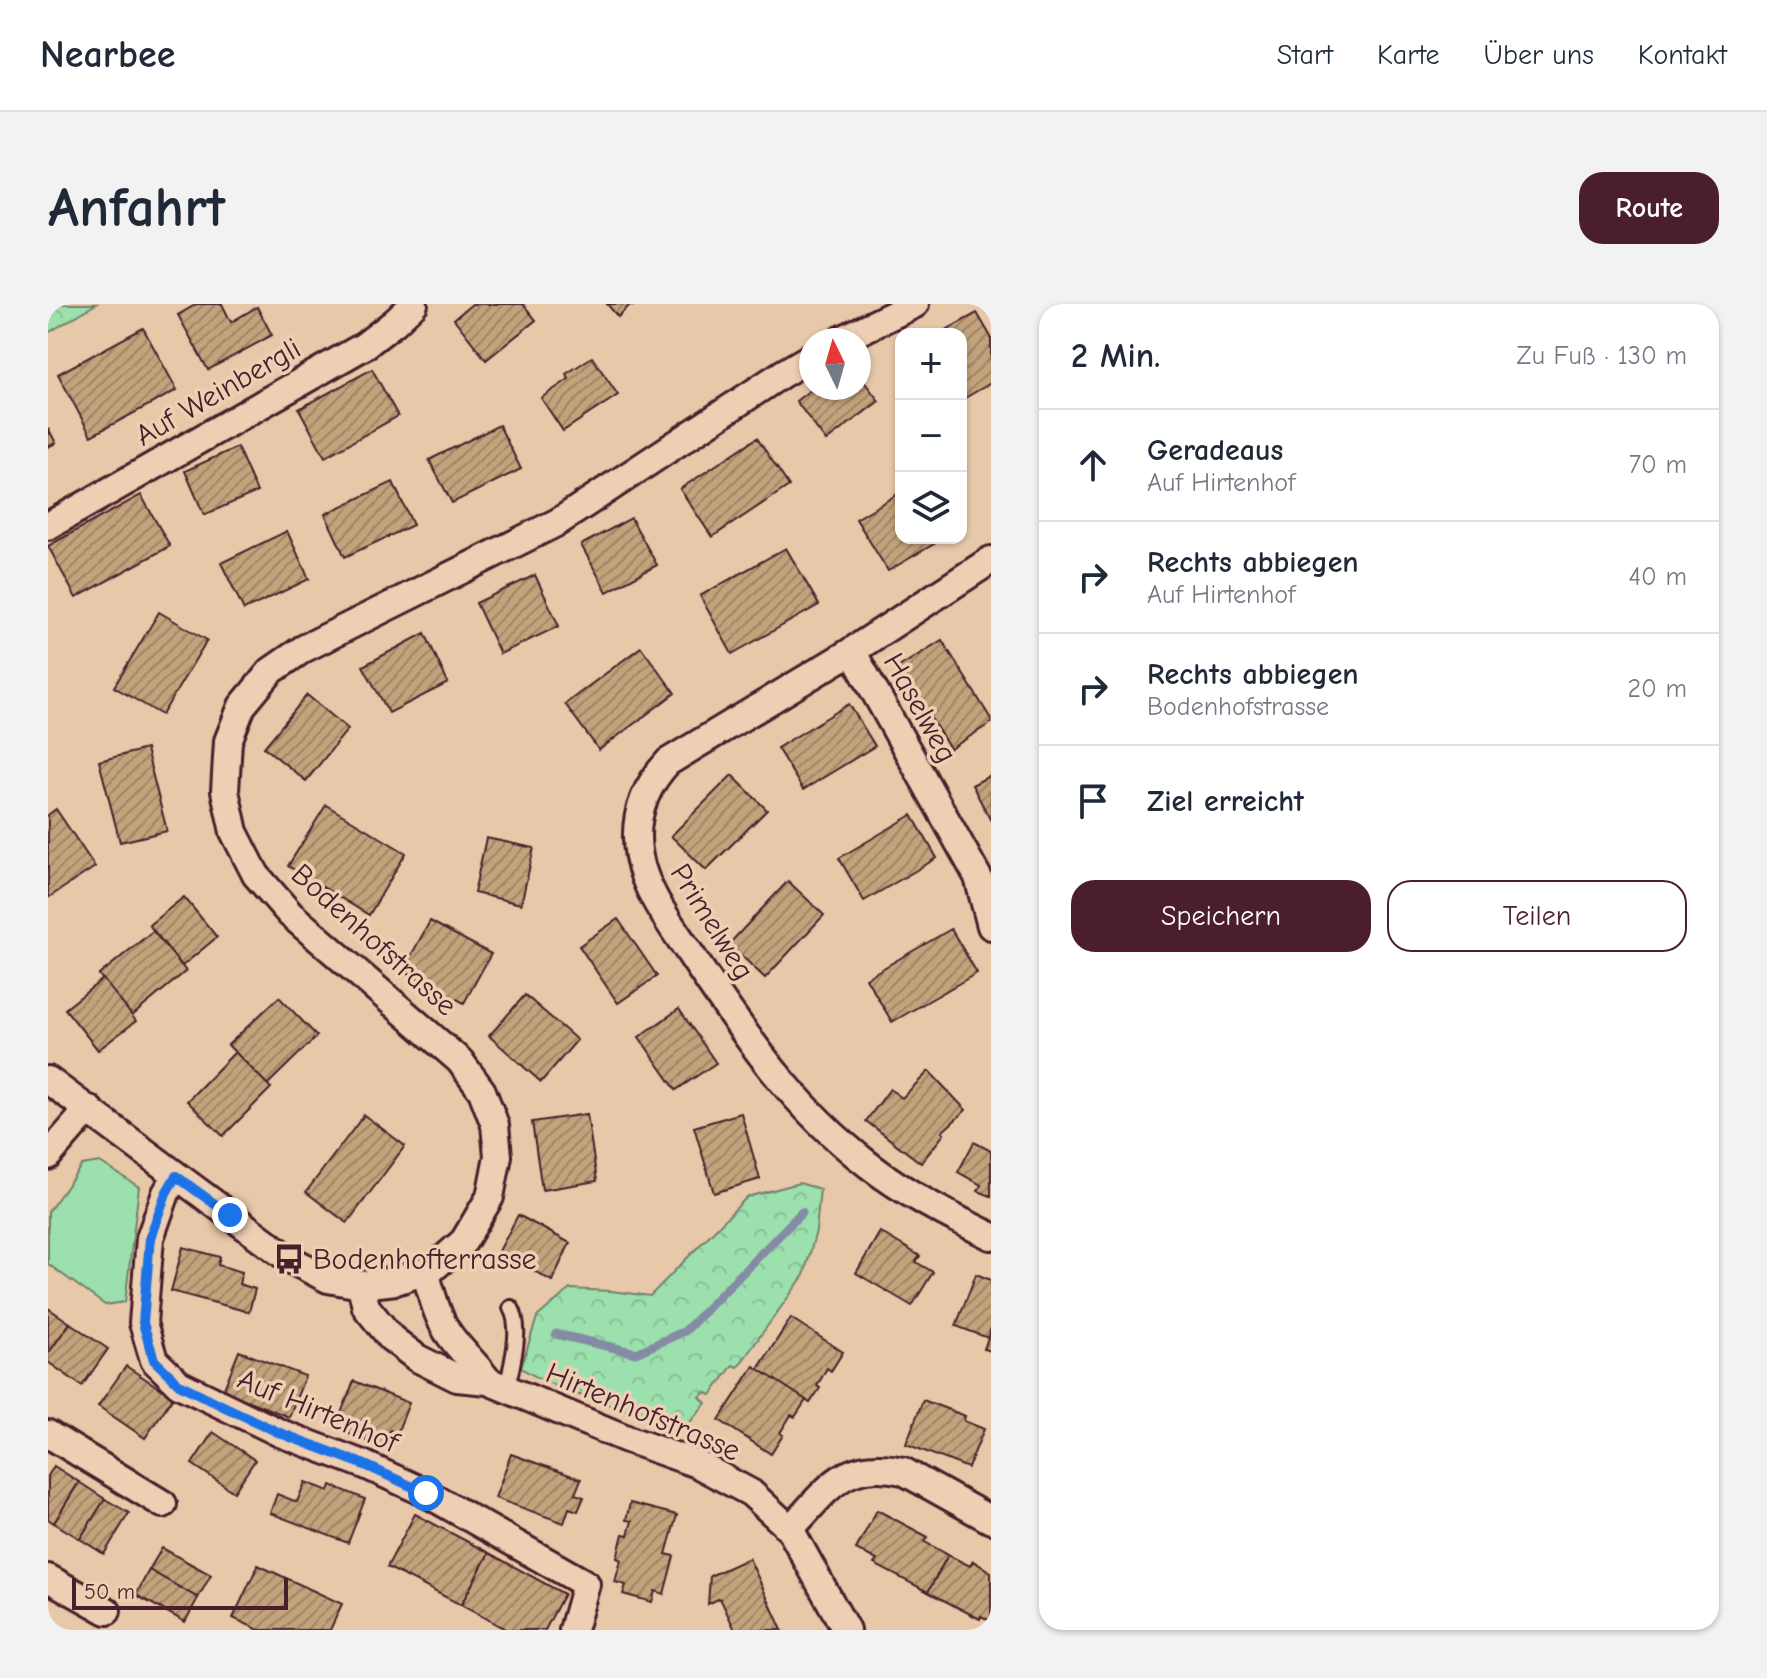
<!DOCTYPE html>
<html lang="de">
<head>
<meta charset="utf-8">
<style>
  body { margin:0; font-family:"Comic Neue",sans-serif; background:#f2f2f3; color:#1f2937 }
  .controls { position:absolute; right:24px; top:24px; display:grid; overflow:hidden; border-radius:16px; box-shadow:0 2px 6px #0004 }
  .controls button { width:72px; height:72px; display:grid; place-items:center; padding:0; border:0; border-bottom:2px solid #e0e1e3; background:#fff; color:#1f2937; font:40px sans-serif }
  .compass { position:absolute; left:751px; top:24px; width:72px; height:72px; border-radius:50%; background:#fff; box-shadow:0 2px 6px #0004; rotate:355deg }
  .scale { position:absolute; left:24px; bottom:20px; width:216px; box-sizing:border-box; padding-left:8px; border:4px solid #4a1f2b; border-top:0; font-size:22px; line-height:28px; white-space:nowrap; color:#4a1f2b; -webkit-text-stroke:6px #edcfb3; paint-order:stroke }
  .stop { position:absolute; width:24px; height:24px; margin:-18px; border:6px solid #1a73e8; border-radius:50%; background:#fff }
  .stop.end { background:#1a73e8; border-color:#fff; box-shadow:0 2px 8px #0008 }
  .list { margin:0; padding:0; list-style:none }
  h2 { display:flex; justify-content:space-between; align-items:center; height:104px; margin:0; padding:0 32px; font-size:34px }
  h2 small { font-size:26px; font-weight:400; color:#747a83 }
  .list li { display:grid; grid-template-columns:52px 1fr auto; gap:24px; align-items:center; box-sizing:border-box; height:112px; padding:0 32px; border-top:2px solid #e0e1e3 }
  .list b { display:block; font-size:30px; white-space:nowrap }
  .list p { margin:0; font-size:26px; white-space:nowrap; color:#747a83 }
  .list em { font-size:26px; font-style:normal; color:#747a83 }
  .actions { display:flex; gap:16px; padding:24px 32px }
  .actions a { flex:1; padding:18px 0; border:2px solid #4a1f2b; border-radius:24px; text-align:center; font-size:28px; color:#4a1f2b }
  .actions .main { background:#4a1f2b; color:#fff }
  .icon { flex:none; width:44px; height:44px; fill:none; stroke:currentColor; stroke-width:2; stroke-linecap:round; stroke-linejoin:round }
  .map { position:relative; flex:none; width:943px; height:1326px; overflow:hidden; border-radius:24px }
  header { display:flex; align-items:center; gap:48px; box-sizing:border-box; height:112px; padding:0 40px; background:#fff; border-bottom:2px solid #e0e1e3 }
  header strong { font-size:38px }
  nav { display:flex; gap:44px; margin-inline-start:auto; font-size:28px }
  .intro { display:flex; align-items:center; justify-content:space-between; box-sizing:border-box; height:192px; padding:0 48px }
  h1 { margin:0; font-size:56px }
  .button { padding:20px 36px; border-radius:24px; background:#4a1f2b; color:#fff; font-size:28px; font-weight:700 }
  main { display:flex; gap:48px; padding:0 48px }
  aside { flex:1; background:#fff; border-radius:24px; box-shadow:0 2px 6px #0004 }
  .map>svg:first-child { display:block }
  .forest { fill:url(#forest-crowns); stroke:#72806c; stroke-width:2 }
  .park { fill:#9be0ad; stroke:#72806c; stroke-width:2 }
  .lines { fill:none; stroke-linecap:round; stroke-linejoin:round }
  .stream { stroke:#868ba5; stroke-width:9 }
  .building { fill:url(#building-hatch); stroke:#4a1f2b; stroke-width:2 }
  .lane-casing { stroke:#4a1f2b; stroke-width:20 }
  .street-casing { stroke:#4a1f2b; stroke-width:32 }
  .lane { stroke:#edcfb3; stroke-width:14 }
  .street { stroke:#edcfb3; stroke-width:26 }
  .route { stroke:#1a73e8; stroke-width:10 }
  .labels { text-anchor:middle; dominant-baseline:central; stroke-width:7; stroke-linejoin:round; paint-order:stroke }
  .street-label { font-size:30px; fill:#4a1f2b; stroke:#edcfb3 }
  .poi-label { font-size:30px; fill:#4a1f2b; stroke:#edcfb3; text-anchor:start }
</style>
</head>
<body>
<header>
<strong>Nearbee</strong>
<nav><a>Start</a><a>Karte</a><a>Über uns</a><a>Kontakt</a></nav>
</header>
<div class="intro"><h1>Anfahrt</h1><a class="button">Route</a></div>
<main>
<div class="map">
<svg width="943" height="1326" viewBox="0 0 943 1326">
  <defs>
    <pattern id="forest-crowns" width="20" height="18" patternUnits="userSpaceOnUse" patternTransform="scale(2)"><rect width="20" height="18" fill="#9be0ad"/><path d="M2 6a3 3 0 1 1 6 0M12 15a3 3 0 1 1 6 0" fill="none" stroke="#87c095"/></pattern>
    <pattern id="building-hatch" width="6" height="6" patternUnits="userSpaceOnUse" patternTransform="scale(2)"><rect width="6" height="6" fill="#c3a37b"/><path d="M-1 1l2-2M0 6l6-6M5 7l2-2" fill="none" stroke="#a08465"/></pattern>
  </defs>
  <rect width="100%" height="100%" fill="#e7c9a9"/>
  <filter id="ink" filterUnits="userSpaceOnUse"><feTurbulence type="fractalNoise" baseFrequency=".0125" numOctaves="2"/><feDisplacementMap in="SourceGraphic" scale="16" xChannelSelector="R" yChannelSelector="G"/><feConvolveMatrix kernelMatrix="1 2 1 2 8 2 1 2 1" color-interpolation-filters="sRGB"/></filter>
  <g filter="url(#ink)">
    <g class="forest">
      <polygon points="0,0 48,0 0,29"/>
      <path d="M751,879L772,885L768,927L756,971L690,1063L685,1061L663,1091L657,1088L652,1093L658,1099L637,1124L612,1116L613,1111L604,1108L602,1113C559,1099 512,1089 473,1064L489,1013L522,985L563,987L602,992L699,893Z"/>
    </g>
    <polygon class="park" points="52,858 91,883 77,998 57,1001 0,960 0,908 34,861"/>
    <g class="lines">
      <polyline class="stream" points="508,1030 588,1049 637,1027 754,908"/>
    </g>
    <g class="building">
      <polygon points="149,0 174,0 183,18 209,3 224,31 160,66 130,11"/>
      <polygon points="424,0 475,0 488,16 438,56 406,15"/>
      <polygon points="559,0 587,0 585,2 583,0 570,13"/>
      <polygon points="929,9 943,33 943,79 913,96 913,30 891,30"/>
      <polygon points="95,24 129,86 43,132 10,70"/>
      <polygon points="544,53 570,91 515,127 493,94 521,75 518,70"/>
      <polygon points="324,65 350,112 277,153 251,105"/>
      <polygon points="811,71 831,97 778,137 748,97 765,84 811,84"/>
      <polygon points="451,121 473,165 404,199 381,156"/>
      <polygon points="0,124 8,139 0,143"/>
      <polygon points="709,134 741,182 664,233 632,185"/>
      <polygon points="189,143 209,188 156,211 137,167"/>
      <polygon points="345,178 365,221 297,253 277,210"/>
      <polygon points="853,188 853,234 896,234 840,267 808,215"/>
      <polygon points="93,191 122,242 28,294 0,242"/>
      <polygon points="583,214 609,261 559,288 533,241"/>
      <polygon points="239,227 261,275 196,306 173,259"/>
      <polygon points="738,244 771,301 684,350 652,292"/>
      <polygon points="487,271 511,322 452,350 428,299"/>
      <polygon points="111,308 159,336 114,411 66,383"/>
      <polygon points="377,329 400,379 341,409 315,362"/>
      <polygon points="894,336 943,415 943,419 902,445 851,363"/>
      <polygon points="593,343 627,389 551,446 517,400"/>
      <polygon points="259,391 300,425 258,477 216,443"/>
      <polygon points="801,400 827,442 755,486 729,444"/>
      <polygon points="98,445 119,527 72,538 51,457"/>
      <polygon points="684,471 719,506 658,566 623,532"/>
      <polygon points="943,471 943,517 924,481"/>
      <polygon points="278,501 358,549 321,611 240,562"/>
      <polygon points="8,505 47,563 0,594 0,511"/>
      <polygon points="864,511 889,554 816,597 791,554"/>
      <polygon points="438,534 486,544 473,600 426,589"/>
      <polygon points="740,577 776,611 717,674 681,640"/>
      <polygon points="136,593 169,633 134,662 101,621"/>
      <polygon points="570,615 609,672 570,699 531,642"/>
      <polygon points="382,617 443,650 416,699 355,666"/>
      <polygon points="903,625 929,669 844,718 818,674"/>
      <polygon points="105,627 138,667 84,712 51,671"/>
      <polygon points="55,675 88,717 50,746 17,705"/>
      <polygon points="477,691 529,736 493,778 441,732"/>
      <polygon points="231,693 269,732 219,781 180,741"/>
      <polygon points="631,705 668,759 628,786 591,733"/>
      <polygon points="187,748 223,784 175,832 139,797"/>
      <polygon points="881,767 918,806 894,828 896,830 873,859 818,817 842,785 854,794"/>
      <polygon points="693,809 712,875 666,889 646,823"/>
      <polygon points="539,810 549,877 494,886 484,818"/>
      <polygon points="316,811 357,842 299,919 258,888"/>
      <polygon points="926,838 943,847 943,892 930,887 933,881 910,868"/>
      <polygon points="470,911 522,939 504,977 451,947"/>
      <polygon points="832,928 872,952 868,958 885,968 864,1002 808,969"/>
      <polygon points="135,943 172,953 170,961 194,968 191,980 207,985 201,1008 123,987"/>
      <polygon points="928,970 943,976 943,1025 940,1034 908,1022"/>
      <polygon points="0,1004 22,1019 0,1050"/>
      <polygon points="743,1014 795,1048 783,1067 779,1064 769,1082 772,1084 762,1099 710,1065"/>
      <polygon points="22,1019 60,1045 34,1082 0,1058 0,1050"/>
      <polygon points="943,1025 943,1047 936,1045"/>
      <polygon points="191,1047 257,1072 241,1113 175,1087"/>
      <polygon points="78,1062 125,1093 97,1134 50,1102"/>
      <polygon points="706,1062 758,1096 747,1113 743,1111 732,1129 735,1131 723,1150 671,1116"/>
      <polygon points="306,1077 361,1099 349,1129 342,1126 335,1144 287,1124"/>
      <polygon points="875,1096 917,1112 916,1117 936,1125 920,1164 858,1140"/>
      <polygon points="165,1128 207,1156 186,1188 144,1160"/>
      <polygon points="463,1150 533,1175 527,1190 536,1193 530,1207 521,1204 516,1219 447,1194"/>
      <polygon points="6,1162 31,1178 6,1219 0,1215 0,1172"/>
      <polygon points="31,1178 57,1195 32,1235 6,1219"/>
      <polygon points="257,1178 281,1187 283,1181 317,1195 300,1239 222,1209 229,1190 249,1198"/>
      <polygon points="57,1195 81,1209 56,1250 32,1235"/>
      <polygon points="582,1199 629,1211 618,1250 626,1252 616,1290 607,1287 604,1298 575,1290 578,1281 567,1278 573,1256 569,1254 575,1230 580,1231 584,1217 578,1216"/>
      <polygon points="829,1206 880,1233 877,1238 900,1251 880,1288 826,1260 829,1256 808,1245"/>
      <polygon points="367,1210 441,1249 413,1301 339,1263"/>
      <polygon points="114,1244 163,1271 150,1294 101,1266"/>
      <polygon points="441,1249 516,1290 497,1326 459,1326 413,1301"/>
      <polygon points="900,1251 922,1262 925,1257 943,1268 943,1317 933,1312 932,1315 880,1288"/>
      <polygon points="701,1254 734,1326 687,1326 672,1294 660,1300 662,1272"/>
      <polygon points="210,1261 294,1300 282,1326 211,1326 185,1314"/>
      <polygon points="101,1266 150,1294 137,1318 88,1291"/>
    </g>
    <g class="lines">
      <g class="lane-casing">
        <path id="lane" d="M459,1085C463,1063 475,1025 463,1004"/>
      </g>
      <g class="street-casing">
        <g id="street">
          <polyline points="793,36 867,0"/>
          <polyline points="0,222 316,42 347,18 366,0"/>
          <path d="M943,256L804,347L620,458C595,485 584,516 591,553C598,590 625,623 645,654C698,733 745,803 822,862C858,890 902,912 943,932"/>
          <polyline points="804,347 930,573 943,622"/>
          <polyline points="0,776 241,955 280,975 313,981 348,977 384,965 416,937 442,893 450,852 447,821 434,787 412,757 242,610 208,571 186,528 177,487 180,437 194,402 223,367 255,345 510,218 734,70 763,53"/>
          <polyline points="0,852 41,805"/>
          <polyline points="128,872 118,889 102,934 95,1019 106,1056 131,1080 232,1129 317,1161 378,1189 538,1280 525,1326"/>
          <path d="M377,968C384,989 389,1015 403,1033C415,1049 429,1061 440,1077"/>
          <polyline points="313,981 318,1003 343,1034 369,1054 409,1074 440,1077 579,1135 649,1160 703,1189 742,1225 798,1326"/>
          <polyline points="0,1130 115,1200"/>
          <path d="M742,1225C779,1187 796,1153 855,1167L943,1216"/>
          <polyline points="0,1274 59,1307"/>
        </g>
      </g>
      <use href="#lane" class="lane"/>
      <use href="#street" class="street"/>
    </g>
  </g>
  <g class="lines" filter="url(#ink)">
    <polyline class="route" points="182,911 128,872 118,889 102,934 95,1019 106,1056 131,1080 175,1102 232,1129 317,1161 378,1189"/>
  </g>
  <defs>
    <g id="bus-bare" transform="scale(2.4)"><path d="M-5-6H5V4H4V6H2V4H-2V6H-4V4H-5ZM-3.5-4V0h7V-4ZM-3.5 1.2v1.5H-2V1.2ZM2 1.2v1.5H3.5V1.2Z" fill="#4a1f2b" stroke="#edcfb3" stroke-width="2.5" paint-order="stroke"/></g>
  </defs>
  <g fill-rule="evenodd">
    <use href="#bus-bare" x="241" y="955"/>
  </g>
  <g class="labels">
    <g class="street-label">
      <text transform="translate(170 88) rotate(-30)">Auf Weinbergli</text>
      <text transform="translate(872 404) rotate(61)">Haselweg</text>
      <text transform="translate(664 618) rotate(58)">Primelweg</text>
      <text transform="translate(326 636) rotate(42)">Bodenhofstrasse</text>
      <text transform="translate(270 1107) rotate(23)">Auf Hirtenhof</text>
      <text transform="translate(595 1108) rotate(23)">Hirtenhofstrasse</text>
    </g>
    <g class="poi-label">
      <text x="265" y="955">Bodenhofterrasse</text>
    </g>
  </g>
</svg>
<div class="controls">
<button>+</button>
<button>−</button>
<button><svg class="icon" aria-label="layers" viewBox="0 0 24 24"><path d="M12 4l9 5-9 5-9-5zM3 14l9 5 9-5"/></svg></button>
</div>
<svg class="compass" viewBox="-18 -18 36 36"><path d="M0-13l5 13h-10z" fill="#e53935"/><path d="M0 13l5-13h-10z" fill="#747a83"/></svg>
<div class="scale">50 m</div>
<div class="stop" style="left:378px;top:1189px"></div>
<div class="stop end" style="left:182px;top:911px"></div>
</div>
<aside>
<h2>2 Min.<small>Zu Fuß · 130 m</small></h2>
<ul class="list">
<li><svg class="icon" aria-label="ahead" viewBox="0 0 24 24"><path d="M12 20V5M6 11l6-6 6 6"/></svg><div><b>Geradeaus</b><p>Auf Hirtenhof</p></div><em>70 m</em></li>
<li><svg class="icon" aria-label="right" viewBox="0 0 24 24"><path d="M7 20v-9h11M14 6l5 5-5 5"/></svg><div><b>Rechts abbiegen</b><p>Auf Hirtenhof</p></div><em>40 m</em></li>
<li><svg class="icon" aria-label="right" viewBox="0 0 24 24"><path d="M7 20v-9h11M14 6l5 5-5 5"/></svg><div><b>Rechts abbiegen</b><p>Bodenhofstrasse</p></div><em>20 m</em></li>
<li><svg class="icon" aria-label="arrive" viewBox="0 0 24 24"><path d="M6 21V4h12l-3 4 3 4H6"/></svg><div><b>Ziel erreicht</b></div></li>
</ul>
<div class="actions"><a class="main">Speichern</a><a>Teilen</a></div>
</aside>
</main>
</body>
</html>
